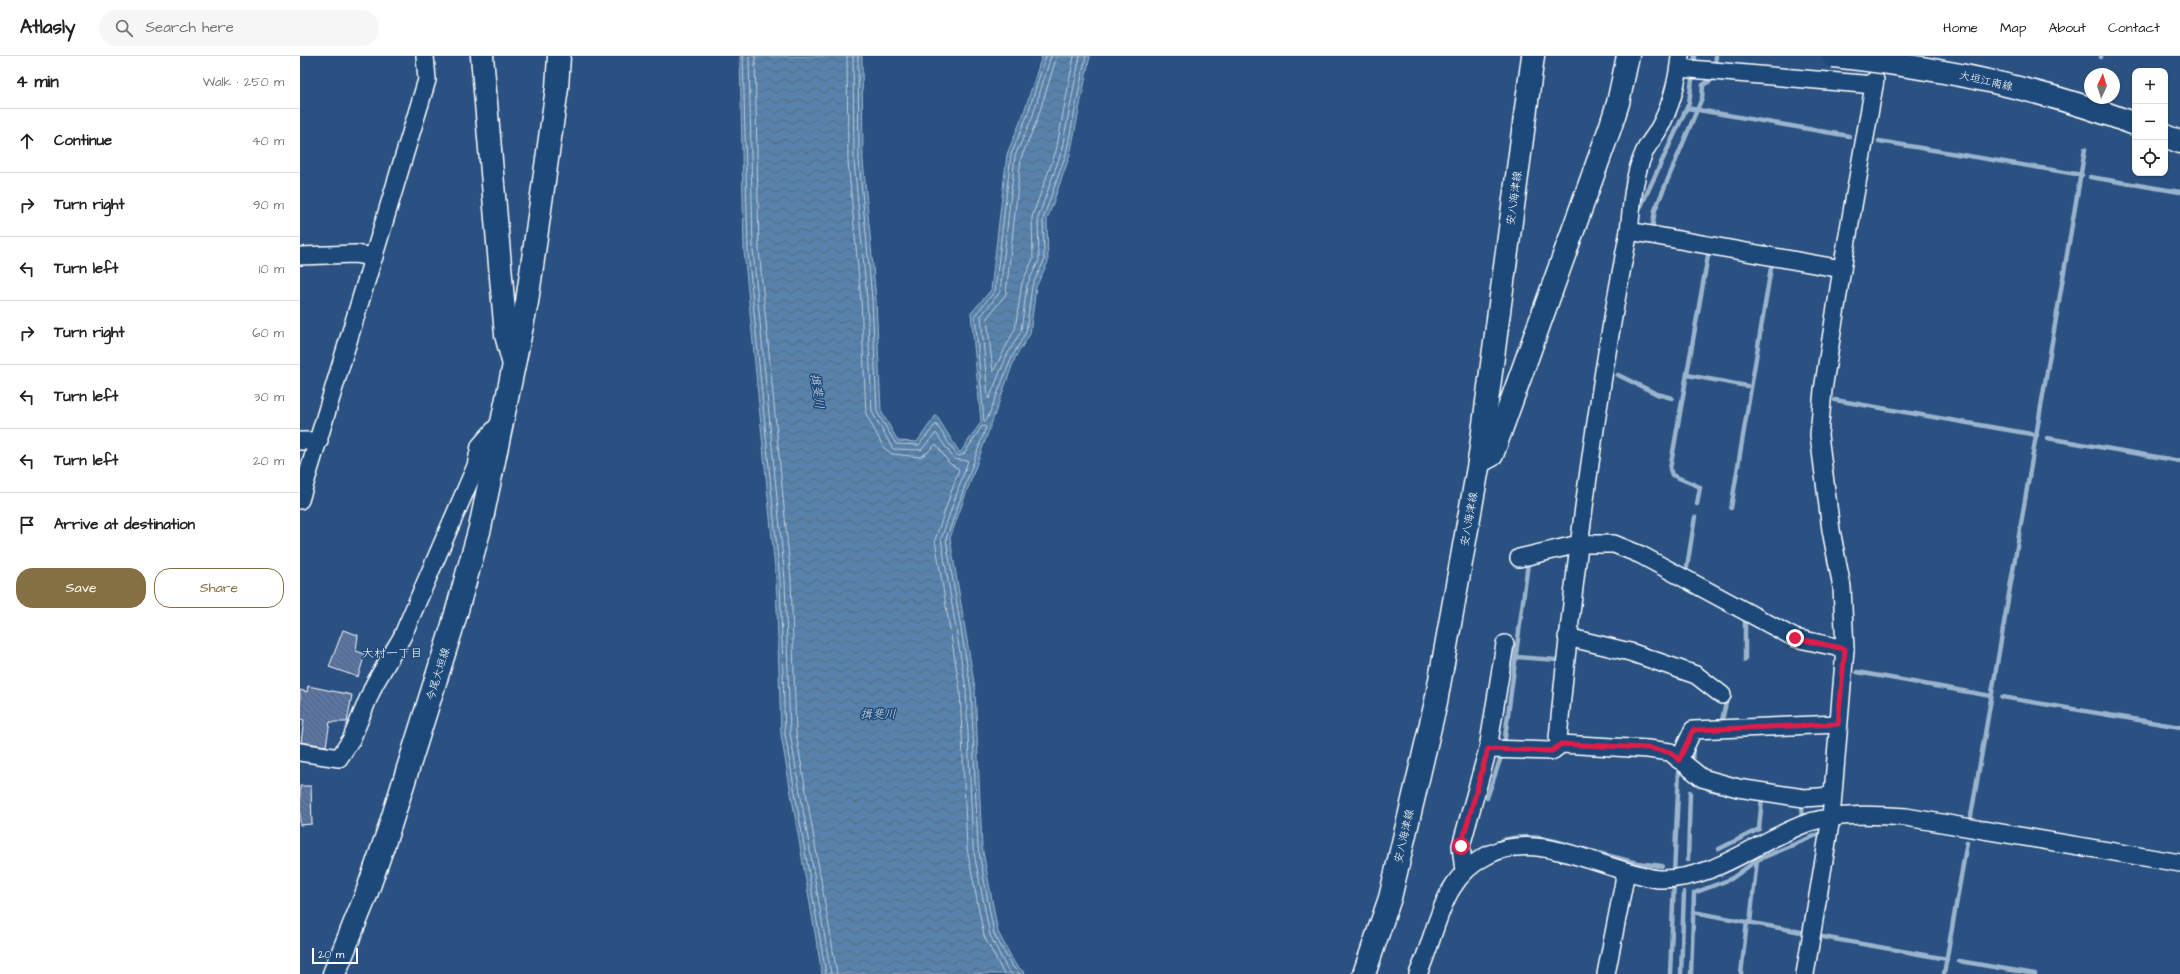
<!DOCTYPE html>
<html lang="en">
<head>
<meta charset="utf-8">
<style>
  body { margin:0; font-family:"Architects Daughter","Klee One",sans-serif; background:#f6f6f6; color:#202124 }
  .controls { position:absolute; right:12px; top:12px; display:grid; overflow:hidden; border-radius:8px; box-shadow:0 1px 3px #0004 }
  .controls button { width:36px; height:36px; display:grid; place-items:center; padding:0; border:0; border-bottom:1px solid #e0e0e0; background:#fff; color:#202124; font:20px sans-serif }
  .compass { position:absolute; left:1784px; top:12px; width:36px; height:36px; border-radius:50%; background:#fff; box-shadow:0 1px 3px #0004; rotate:4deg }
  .scale { position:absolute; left:12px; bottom:10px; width:46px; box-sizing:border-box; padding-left:4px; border:2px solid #fff; border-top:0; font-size:11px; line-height:14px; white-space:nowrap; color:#fff; -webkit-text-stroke:3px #1f4a7a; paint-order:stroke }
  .stop { position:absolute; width:12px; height:12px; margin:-9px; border:3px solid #e11d48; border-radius:50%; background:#fff }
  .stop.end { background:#e11d48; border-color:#fff; box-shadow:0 1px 4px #0008 }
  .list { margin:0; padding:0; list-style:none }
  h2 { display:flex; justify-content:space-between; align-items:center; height:52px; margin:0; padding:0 16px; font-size:17px }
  h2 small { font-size:13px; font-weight:400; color:#757577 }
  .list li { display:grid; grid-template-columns:26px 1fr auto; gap:12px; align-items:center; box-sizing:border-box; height:64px; padding:0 16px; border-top:1px solid #e0e0e0 }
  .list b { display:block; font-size:15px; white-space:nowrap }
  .list em { font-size:13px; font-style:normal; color:#757577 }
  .actions { display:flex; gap:8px; padding:12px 16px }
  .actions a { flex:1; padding:9px 0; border:1px solid #847042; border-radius:16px; text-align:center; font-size:14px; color:#847042 }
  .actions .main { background:#847042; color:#fff }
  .icon { flex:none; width:22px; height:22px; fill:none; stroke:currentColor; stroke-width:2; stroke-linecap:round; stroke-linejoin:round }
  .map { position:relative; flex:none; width:1880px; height:918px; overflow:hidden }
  header { display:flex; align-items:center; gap:24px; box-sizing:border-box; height:56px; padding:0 20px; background:#fff; border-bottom:1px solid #e0e0e0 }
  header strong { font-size:19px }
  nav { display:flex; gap:22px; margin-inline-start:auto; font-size:14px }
  .search { width:280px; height:36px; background:#f6f6f6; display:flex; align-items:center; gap:10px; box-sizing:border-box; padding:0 14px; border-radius:22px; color:#757577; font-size:15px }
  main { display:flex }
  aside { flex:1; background:#fff }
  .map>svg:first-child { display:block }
  .water { fill:url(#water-waves); stroke:#9bb4cd }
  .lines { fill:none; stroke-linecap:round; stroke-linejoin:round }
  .shore { stroke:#bdcddd; stroke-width:1 }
  .stream { stroke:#9bb4cd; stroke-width:4.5 }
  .building { fill:url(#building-back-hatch); stroke:#fff }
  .minor-casing { stroke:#fff; stroke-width:20 }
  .major-casing { stroke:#fff; stroke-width:25 }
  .minor { stroke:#1f4a7a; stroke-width:17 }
  .major { stroke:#1f4a7a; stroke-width:22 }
  .major-bridge-casing { stroke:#fff; stroke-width:25; stroke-linecap:butt }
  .major-bridge { stroke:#1f4a7a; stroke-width:22 }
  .route { stroke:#e11d48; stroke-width:5 }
  .labels { text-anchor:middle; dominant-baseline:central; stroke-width:3; stroke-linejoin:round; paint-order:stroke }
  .street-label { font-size:11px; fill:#fff; stroke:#1f4a7a }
  .water-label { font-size:12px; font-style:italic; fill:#d6e0ea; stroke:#1f4a7a }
  .neighbourhood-label { font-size:12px; fill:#fff; stroke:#1f4a7a }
</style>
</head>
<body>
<header>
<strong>Atlasly</strong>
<div class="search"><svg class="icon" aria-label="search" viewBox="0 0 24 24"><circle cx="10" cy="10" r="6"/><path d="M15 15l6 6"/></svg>Search here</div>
<nav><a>Home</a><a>Map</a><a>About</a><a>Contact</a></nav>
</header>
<main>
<aside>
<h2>4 min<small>Walk · 250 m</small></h2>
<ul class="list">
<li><svg class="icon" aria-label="ahead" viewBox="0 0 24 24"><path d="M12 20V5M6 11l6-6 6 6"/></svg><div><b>Continue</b></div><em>40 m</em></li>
<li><svg class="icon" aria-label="right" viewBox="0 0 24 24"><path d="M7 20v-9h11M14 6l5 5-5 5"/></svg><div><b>Turn right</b></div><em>90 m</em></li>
<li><svg class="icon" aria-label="left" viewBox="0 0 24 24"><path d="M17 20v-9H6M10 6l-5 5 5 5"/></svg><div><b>Turn left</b></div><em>10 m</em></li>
<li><svg class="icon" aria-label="right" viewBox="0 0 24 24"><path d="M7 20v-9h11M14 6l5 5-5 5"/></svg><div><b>Turn right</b></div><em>60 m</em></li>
<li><svg class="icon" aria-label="left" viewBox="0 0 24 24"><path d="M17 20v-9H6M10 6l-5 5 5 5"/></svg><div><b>Turn left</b></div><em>30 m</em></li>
<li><svg class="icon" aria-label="left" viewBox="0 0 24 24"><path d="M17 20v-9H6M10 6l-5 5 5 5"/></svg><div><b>Turn left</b></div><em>20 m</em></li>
<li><svg class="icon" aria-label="arrive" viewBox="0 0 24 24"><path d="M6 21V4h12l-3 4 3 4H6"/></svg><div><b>Arrive at destination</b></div></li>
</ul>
<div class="actions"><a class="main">Save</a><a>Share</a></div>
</aside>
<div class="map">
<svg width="1880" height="918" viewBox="0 0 1880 918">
  <defs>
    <pattern id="water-waves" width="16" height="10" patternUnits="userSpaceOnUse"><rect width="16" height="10" fill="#5982ab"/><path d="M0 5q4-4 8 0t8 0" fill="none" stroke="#536a80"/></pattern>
    <pattern id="building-back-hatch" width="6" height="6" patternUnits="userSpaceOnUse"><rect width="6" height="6" fill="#5c74a2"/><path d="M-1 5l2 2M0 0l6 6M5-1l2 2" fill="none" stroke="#535e73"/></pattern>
  </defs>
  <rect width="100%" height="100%" fill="#2a5181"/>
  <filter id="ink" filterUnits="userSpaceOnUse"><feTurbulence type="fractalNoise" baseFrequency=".025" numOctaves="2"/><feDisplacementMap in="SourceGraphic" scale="8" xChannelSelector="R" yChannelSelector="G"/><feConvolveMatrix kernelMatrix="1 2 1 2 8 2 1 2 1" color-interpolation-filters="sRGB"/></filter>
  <g filter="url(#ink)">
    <polygon class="water" points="440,0 562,0 563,104 576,243 581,355 598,385 617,386 636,359 660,397 681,366 671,257 691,234 707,98 723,59 742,0 790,0 770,99 747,164 748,206 736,231 730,278 715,302 650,482 675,632 682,790 698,876 715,908 726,918 522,918 481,679 476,524 444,195"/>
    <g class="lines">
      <g class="shore">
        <polyline points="443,0 448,194 480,524 485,678 526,918"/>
        <polyline points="449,0 453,194 485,524 490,677 531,918"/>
        <polyline points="455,0 459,194 491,523 496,677 537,918"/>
        <polyline points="547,0 548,105 561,244 566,358 584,392 592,398 620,401 627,397 636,388 649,407 659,413 635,484 660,634 667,793 684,880 704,918"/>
        <polyline points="553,0 554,105 567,243 572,356 593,393 621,394 636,377 654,403 668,405 641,483 666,633 673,792 690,879 707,913 712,918"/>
        <polyline points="558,0 559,104 572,243 577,356 596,388 619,389 636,368 656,398 659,400 664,398 682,370 686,371 646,483 671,633 678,791 694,878 712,910 720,918"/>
        <polyline points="746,0 727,60 711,99 695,235 675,259 684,365 686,366 712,301 726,276 732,230 744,205 743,163 766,98 786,0"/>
        <polyline points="751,0 732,62 715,100 700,236 681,260 688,342 689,343 707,299 721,275 727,229 739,204 738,162 761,97 780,0"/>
        <polyline points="757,0 737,64 721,102 706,238 687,262 693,316 715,273 722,227 733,203 732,161 756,95 774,0"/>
      </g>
      <g class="stream">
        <polyline points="1801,1 1801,0"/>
        <polyline points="1415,9 1416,0"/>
        <polyline points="1387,52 1549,80"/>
        <polyline points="1579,85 1782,119"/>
        <polyline points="1790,121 1880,136"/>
        <polyline points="1341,150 1389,47 1395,0"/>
        <polyline points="1352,173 1355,154 1402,42 1403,29 1413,23"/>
        <polyline points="1318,319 1357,338 1372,342"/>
        <polyline points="1387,319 1447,330"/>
        <polyline points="1535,344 1737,379"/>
        <polyline points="1747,382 1880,405"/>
        <polyline points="1397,448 1400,431 1372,419 1370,413 1409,194 1411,195"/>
        <polyline points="1431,452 1472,206 1469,205"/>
        <polyline points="1387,511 1395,461"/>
        <polyline points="1216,601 1257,604"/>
        <polyline points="1445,604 1445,560"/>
        <polyline points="1557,616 1691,640"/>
        <polyline points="1702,641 1880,671"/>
        <polyline points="1421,669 1427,642"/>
        <polyline points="1204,689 1228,507 1232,505"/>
        <polyline points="1393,689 1392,705 1394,707"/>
        <polyline points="1408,733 1418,735"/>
        <polyline points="1187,742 1202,698"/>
        <polyline points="1499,748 1503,749 1501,761"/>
        <polyline points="1671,760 1785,93"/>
        <path d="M1203,784C1225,778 1246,782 1266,788"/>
        <polyline points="1283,793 1337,807 1362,810"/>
        <polyline points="1419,793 1459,773 1462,742 1466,743"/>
        <polyline points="1388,804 1390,736"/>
        <polyline points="1374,818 1379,715"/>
        <polyline points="1393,856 1501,876"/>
        <polyline points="1450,867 1457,804"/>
        <polyline points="1517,880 1647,903"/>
        <polyline points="1659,905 1735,918"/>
        <polyline points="1370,918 1374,826"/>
        <polyline points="1381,918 1384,836"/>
        <polyline points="1391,918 1394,837 1431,823 1457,804 1519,778"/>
        <polyline points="1441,918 1447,866"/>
        <polyline points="1644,918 1667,786"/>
      </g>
    </g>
    <g class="building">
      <polygon points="43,574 58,579 56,595 65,598 58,621 29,611"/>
      <polygon points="8,630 52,639 47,666 30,666 26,690 1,686 4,664 0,663 0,634 7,636"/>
      <polygon points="0,730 11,730 12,768 0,769"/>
    </g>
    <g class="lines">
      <g class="minor-casing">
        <g id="minor">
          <polyline points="1379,12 1574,29"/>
          <path d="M1329,175C1332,150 1333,120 1344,97C1347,89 1353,83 1357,76C1370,54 1378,25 1380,0"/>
          <polyline points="0,200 55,198 74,201"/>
          <polyline points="0,385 19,385"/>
          <polyline points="0,444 127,24 125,0"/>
          <polyline points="1219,502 1279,488 1314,488 1341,499 1495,582 1545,593"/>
          <polyline points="1267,581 1330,596 1396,619 1422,639"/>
          <path d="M1261,688L1258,682C1274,512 1296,342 1329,175L1542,213"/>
          <polyline points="1188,693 1252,695 1261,688 1348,693 1370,696 1402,722 1438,732 1504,742 1532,740"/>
          <polyline points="0,696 39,702 51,684 74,629 102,581 176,410 180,390 203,364"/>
          <polyline points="1379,704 1393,674 1538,668"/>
          <polyline points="1164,815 1161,790 1188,693 1205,588"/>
          <path d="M1118,918C1139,873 1139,822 1190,798C1235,777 1289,806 1333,817C1342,819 1351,823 1360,823C1416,824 1459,783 1510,766C1541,757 1575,759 1606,761L1880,807"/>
          <polyline points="1306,918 1326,816"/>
          <polyline points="1505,918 1531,762 1545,593 1542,531 1531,474 1519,379 1523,334 1542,213 1575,24"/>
        </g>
      </g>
      <g class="major-casing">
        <g id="major">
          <polyline points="182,0 206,279 213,305"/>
          <polyline points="1865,80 1880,86"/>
          <polyline points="1179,406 1192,399 1310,72 1318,47 1328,0"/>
          <polyline points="34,918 65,842 89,773 152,572 180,472 227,246 257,32 259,0"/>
          <polyline points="1064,918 1090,842 1136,646 1179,406 1233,0"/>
        </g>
      </g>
      <use href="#minor" class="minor"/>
      <use href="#major" class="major"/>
      <g class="major-bridge-casing">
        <path id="major-bridge" d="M1533,0C1636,11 1738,31 1835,68"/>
      </g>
      <use href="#major-bridge" class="major-bridge"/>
    </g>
  </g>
  <g class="lines" filter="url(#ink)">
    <polyline class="route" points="1161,790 1188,693 1252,695 1261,688 1348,692 1370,696 1379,704 1393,674 1538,668 1545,593 1495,582"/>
  </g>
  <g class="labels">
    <g class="street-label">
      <text transform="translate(1686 25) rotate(13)">大垣江南線</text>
      <text transform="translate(1214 142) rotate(-82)">安八海津線</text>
      <text transform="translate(1169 463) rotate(-80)">安八海津線</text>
      <text transform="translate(138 618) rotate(-73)">今尾大垣線</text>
      <text transform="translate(1104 780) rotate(-77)">安八海津線</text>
    </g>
    <g class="water-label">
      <text transform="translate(517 335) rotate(82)">揖斐川</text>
      <text x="578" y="658">揖斐川</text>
    </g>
    <g class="neighbourhood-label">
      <text x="92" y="597">大村一丁目</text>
    </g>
  </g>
</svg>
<div class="controls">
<button>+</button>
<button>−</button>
<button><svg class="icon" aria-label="locate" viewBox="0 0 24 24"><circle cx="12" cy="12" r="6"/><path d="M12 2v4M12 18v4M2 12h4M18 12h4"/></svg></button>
</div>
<svg class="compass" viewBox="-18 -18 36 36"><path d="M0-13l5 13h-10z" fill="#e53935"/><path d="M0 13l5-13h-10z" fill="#757577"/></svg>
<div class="scale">20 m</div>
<div class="stop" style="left:1161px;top:790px"></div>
<div class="stop end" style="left:1495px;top:582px"></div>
</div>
</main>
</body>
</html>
